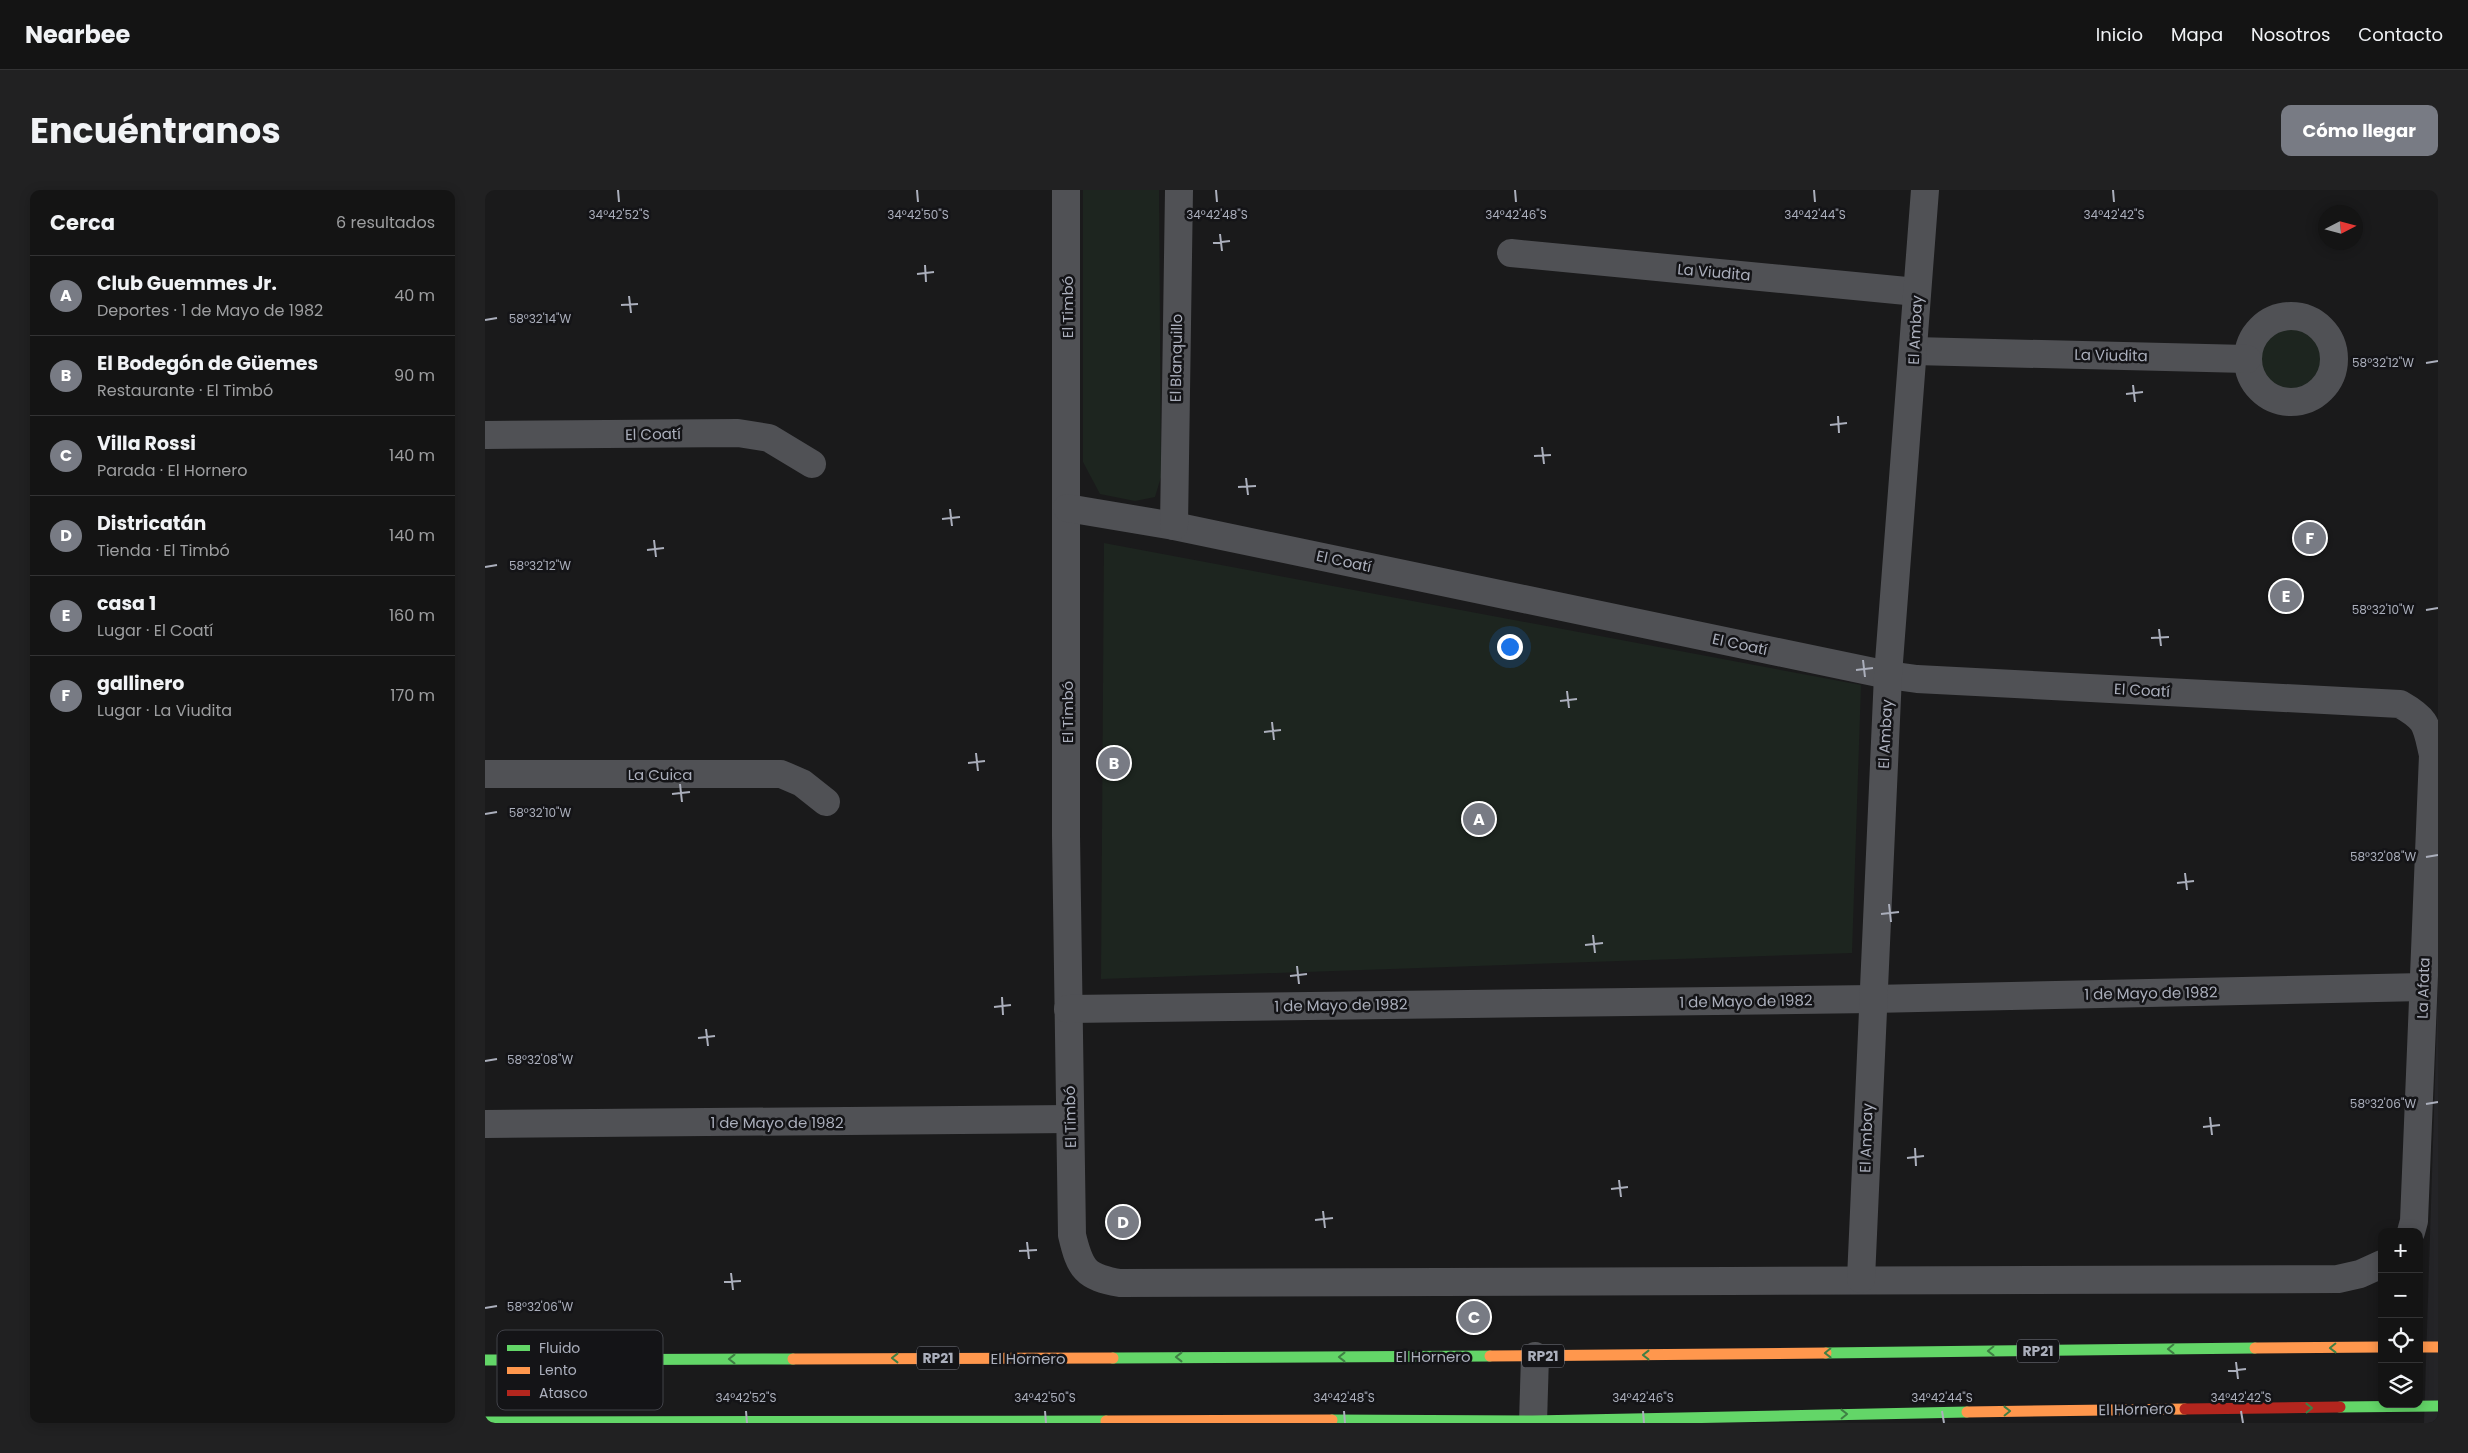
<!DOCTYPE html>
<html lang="es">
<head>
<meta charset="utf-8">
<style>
  body { margin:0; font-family:Poppins,sans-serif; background:#212122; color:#f1f3f6 }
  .controls { position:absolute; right:15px; bottom:15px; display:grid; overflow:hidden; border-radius:10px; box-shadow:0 2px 12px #0003 }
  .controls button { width:45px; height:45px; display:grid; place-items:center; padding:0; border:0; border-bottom:1px solid #333334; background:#141414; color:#f1f3f6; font:25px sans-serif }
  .compass { position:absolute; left:1833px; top:15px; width:45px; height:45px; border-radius:50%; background:#141414; box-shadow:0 2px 12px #0003; rotate:84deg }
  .you { position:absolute; left:1024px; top:456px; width:18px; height:18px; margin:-12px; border:4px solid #fff; border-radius:50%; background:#1a73e8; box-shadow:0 0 0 8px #1a73e833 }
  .badge { display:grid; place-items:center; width:32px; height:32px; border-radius:50%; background:#787b84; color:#fff; font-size:16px; font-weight:700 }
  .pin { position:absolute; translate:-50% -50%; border:2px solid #fff; box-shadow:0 1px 5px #0006 }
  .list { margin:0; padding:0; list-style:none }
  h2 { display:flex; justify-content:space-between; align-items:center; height:65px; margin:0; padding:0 20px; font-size:21px }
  h2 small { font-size:16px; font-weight:400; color:#9d9ea0 }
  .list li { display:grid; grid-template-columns:32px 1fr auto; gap:15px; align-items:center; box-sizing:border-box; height:80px; padding:0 20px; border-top:1px solid #333334 }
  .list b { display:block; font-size:19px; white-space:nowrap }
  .list p { margin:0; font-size:16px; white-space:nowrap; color:#9d9ea0 }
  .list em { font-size:16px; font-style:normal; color:#9d9ea0 }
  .icon { flex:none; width:28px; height:28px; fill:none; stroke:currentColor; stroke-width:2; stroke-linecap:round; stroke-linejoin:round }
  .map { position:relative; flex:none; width:1953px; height:1233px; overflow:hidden; border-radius:10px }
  header { display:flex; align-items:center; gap:30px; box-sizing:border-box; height:70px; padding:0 25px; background:#141414; border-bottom:1px solid #333334 }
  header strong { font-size:24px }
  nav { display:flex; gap:28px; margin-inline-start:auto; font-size:18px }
  .intro { display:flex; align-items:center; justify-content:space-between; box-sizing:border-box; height:120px; padding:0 30px }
  h1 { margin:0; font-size:35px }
  .button { padding:12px 22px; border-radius:10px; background:#787b84; color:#fff; font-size:18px; font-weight:700 }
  main { display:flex; gap:30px; padding:0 30px }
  aside { flex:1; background:#141414; border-radius:10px; box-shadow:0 2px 12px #0003 }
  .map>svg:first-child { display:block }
  .built { fill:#242427 }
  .green { fill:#1d251f }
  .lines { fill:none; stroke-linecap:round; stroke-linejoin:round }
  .street { stroke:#505155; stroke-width:28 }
  .fast { stroke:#63d668; stroke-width:11 }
  .slow { stroke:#ff974d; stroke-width:11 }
  .jam { stroke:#b3261e; stroke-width:11 }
  .oneway { stroke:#3f7f44 }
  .ticks { fill:none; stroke:#abafbc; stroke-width:2 }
  .labels { text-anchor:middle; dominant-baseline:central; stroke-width:5; stroke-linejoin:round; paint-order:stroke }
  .shield { fill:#141417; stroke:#7e808a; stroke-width:1 }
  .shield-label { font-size:14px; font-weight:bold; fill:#abafbc }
  .street-label { font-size:15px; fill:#abafbc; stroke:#141417 }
  .key { fill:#141417; stroke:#414249; stroke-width:1 }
  .key-label { font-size:14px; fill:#abafbc }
  .ticks-label { font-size:12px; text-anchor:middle; fill:#abafbc; stroke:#141417; stroke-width:5; stroke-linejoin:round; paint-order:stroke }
</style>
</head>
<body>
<header>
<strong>Nearbee</strong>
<nav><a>Inicio</a><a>Mapa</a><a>Nosotros</a><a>Contacto</a></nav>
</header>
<div class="intro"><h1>Encuéntranos</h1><a class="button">Cómo llegar</a></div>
<main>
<aside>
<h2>Cerca<small>6 resultados</small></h2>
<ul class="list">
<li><span class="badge">A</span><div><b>Club Guemmes Jr.</b><p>Deportes · 1 de Mayo de 1982</p></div><em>40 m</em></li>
<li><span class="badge">B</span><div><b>El Bodegón de Güemes</b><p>Restaurante · El Timbó</p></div><em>90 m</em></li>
<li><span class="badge">C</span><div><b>Villa Rossi</b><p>Parada · El Hornero</p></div><em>140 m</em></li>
<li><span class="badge">D</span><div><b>Districatán</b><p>Tienda · El Timbó</p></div><em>140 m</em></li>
<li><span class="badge">E</span><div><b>casa 1</b><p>Lugar · El Coatí</p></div><em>160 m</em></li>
<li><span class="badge">F</span><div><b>gallinero</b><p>Lugar · La Viudita</p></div><em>170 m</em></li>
</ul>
</aside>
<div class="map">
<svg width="1953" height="1233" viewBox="0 0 1953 1233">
  <rect width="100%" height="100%" fill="#1a1a1b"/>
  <polygon class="built" points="1953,796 1953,1233 1939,1233"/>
  <g class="green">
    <polygon points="598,0 674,0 676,287 670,307 650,311 615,304 598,272"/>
    <circle cx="1805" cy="168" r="31"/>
    <polygon points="619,353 1376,495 1367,763 616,789"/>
  </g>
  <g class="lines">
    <g class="street">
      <path d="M581,0V646L587,1045C595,1079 600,1087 635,1093C1041,1093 1447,1089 1853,1089L1875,1084L1897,1074"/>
      <polyline points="1026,63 1432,102"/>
      <circle cx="1806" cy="169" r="43"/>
      <polyline points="1429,161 1762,169"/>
      <polyline points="0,245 253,243 284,248 327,274"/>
      <path d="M582,318L689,336L1403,485L1432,489L1915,514C1943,530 1941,535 1948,565L1929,1031L1926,1042"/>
      <polyline points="689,336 694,0"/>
      <polyline points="0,584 296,584 317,593 341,612"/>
      <polyline points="583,819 1387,809 1938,797"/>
      <polyline points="0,934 585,929"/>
      <polyline points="1376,1089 1403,485 1440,0"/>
      <polyline points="1048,1233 1050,1166"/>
    </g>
    <g class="fast">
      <polyline points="1341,1163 1770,1158"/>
      <polyline points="628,1168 1005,1166"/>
      <polyline points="0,1170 308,1169"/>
      <polyline points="1855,1217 1953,1216"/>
      <polyline points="847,1230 1048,1231 1482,1222"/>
      <polyline points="0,1232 621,1231"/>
    </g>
    <g class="slow">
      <polyline points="1934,1157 1953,1157"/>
      <polyline points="1770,1158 1897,1157"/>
      <polyline points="1005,1166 1341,1163"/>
      <polyline points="308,1169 628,1168"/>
      <polyline points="1482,1222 1700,1219"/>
      <polyline points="621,1231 847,1230"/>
    </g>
    <polyline class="jam" points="1700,1219 1855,1217"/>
  </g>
  <defs><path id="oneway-chevron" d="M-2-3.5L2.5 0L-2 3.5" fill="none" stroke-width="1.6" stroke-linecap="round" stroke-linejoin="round" transform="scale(1.25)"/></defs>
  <g class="oneway">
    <use href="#oneway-chevron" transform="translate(1848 1158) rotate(179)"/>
    <use href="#oneway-chevron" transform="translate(1686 1159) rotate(179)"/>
    <use href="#oneway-chevron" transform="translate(1506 1161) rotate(179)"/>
    <use href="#oneway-chevron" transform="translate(1343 1163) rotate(179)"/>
    <use href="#oneway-chevron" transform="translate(1161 1165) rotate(180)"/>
    <use href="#oneway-chevron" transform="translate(694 1167) rotate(180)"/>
    <use href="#oneway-chevron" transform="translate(857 1167) rotate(180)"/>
    <use href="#oneway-chevron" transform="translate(410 1168) rotate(180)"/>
    <use href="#oneway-chevron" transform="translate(247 1169) rotate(180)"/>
    <use href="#oneway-chevron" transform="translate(1824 1218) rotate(-1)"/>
    <use href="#oneway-chevron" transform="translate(1522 1221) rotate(-1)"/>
    <use href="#oneway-chevron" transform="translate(1359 1224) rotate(-1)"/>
  </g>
  <path class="ticks" d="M133,0L134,12M432,0L433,12M731,0L732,12M1030,0L1031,12M1329,0L1330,12M1628,0L1629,12M735,44L737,61M728,53L745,51M440,75L441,92M432,84L449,82M144,106L146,123M136,115L153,114M0,130L12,128M1941,173L1953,171M1648,195L1650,212M1641,204L1658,202M1353,226L1354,243M1345,235L1362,233M1057,257L1059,274M1049,266L1066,265M761,288L763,305M753,297L771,296M465,319L467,336M457,329L475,327M169,350L171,367M162,360L179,358M0,377L12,375M1941,420L1953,418M1674,439L1676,456M1666,448L1684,447M1378,470L1380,487M1371,480L1388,478M1082,501L1084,518M1075,511L1092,509M787,532L789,550M779,542L796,540M491,563L493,581M483,573L500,571M195,594L197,612M187,604L205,602M0,624L12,622M1941,667L1953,665M1700,683L1702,700M1692,693L1709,691M1404,714L1406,732M1396,724L1414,722M1108,745L1110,763M1100,755L1118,753M812,776L814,794M805,786L822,784M517,807L518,825M509,817L526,815M221,839L223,856M213,848L230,846M0,871L12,869M1941,914L1953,912M1725,927L1727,945M1718,937L1735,935M1430,958L1431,976M1422,968L1439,966M1134,990L1136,1007M1126,999L1143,997M838,1021L840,1038M830,1030L848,1028M542,1052L544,1069M534,1061L552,1060M246,1083L248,1100M239,1092L256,1091M0,1118L12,1116M1751,1172L1753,1189M1743,1181L1761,1179M261,1221L262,1233M560,1221L561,1233M859,1221L860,1233M1158,1221L1159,1233M1457,1221L1459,1233M1756,1221L1758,1233"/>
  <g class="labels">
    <g class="shield">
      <rect x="1532" y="1149.5" width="42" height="23" rx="4"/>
      <rect x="1037" y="1154.5" width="42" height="23" rx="4"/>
      <rect x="432" y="1156.5" width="42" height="23" rx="4"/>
    </g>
    <g class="shield-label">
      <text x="1553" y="1161">RP21</text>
      <text x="1058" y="1166">RP21</text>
      <text x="453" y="1168">RP21</text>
    </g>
    <g class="street-label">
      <text transform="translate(1229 82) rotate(5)">La Viudita</text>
      <text transform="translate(582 117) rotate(-90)">El Timbó</text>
      <text transform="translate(1430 140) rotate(-87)">El Ambay</text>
      <text transform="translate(1626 165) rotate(1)">La Viudita</text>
      <text transform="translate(691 168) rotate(-89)">El Blanquillo</text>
      <text transform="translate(168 244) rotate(-1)">El Coatí</text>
      <text transform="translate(859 371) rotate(12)">El Coatí</text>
      <text transform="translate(1255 454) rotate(12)">El Coatí</text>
      <text transform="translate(1657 500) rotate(3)">El Coatí</text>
      <text transform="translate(582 522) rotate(-90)">El Timbó</text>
      <text transform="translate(1400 544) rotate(-87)">El Ambay</text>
      <text x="175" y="584">La Cuica</text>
      <text transform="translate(1938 798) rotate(-88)">La Afata</text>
      <text transform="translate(1666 803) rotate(-1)">1 de Mayo de 1982</text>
      <text transform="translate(1261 811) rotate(-1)">1 de Mayo de 1982</text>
      <text transform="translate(856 815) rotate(-1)">1 de Mayo de 1982</text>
      <text transform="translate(585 927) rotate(-91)">El Timbó</text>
      <text x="292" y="932">1 de Mayo de 1982</text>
      <text transform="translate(1381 948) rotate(-88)">El Ambay</text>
      <text x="948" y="1166">El Hornero</text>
      <text x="543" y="1168">El Hornero</text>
      <text transform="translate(1651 1219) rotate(-1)">El Hornero</text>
    </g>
  </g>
  <rect x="12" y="1140" width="166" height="80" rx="8" class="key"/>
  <rect x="22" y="1155" width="23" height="6" fill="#63d668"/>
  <rect x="22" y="1177" width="23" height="7" fill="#ff974d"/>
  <rect x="22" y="1200" width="23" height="6" fill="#b3261e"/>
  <g class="key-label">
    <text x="54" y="1163">Fluido</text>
    <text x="54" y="1185">Lento</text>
    <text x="54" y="1208">Atasco</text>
  </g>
  <g class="ticks-label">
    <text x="134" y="29">34°42'52"S</text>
    <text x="433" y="29">34°42'50"S</text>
    <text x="732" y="29">34°42'48"S</text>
    <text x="1031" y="29">34°42'46"S</text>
    <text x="1330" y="29">34°42'44"S</text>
    <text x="1629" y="29">34°42'42"S</text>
    <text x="55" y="133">58°32'14"W</text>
    <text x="1898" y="177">58°32'12"W</text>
    <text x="55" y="380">58°32'12"W</text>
    <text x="1898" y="424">58°32'10"W</text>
    <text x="55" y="627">58°32'10"W</text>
    <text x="1898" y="671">58°32'08"W</text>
    <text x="55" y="874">58°32'08"W</text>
    <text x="1898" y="918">58°32'06"W</text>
    <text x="55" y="1121">58°32'06"W</text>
    <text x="261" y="1212">34°42'52"S</text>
    <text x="560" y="1212">34°42'50"S</text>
    <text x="859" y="1212">34°42'48"S</text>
    <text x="1158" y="1212">34°42'46"S</text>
    <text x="1457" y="1212">34°42'44"S</text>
    <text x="1756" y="1212">34°42'42"S</text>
  </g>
</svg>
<div class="controls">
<button>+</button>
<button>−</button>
<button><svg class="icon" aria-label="locate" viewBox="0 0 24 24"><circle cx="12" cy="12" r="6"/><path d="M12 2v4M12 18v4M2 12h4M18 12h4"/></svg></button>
<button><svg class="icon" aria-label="layers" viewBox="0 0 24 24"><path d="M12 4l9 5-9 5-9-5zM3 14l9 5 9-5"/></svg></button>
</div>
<svg class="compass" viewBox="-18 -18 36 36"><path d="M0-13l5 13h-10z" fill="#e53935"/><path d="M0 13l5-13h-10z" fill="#9d9ea0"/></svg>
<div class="you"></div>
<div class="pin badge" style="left:994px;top:629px">A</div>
<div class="pin badge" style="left:629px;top:573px">B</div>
<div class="pin badge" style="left:989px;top:1127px">C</div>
<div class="pin badge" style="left:638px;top:1032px">D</div>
<div class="pin badge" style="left:1801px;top:406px">E</div>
<div class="pin badge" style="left:1825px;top:348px">F</div>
</div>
</main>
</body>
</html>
